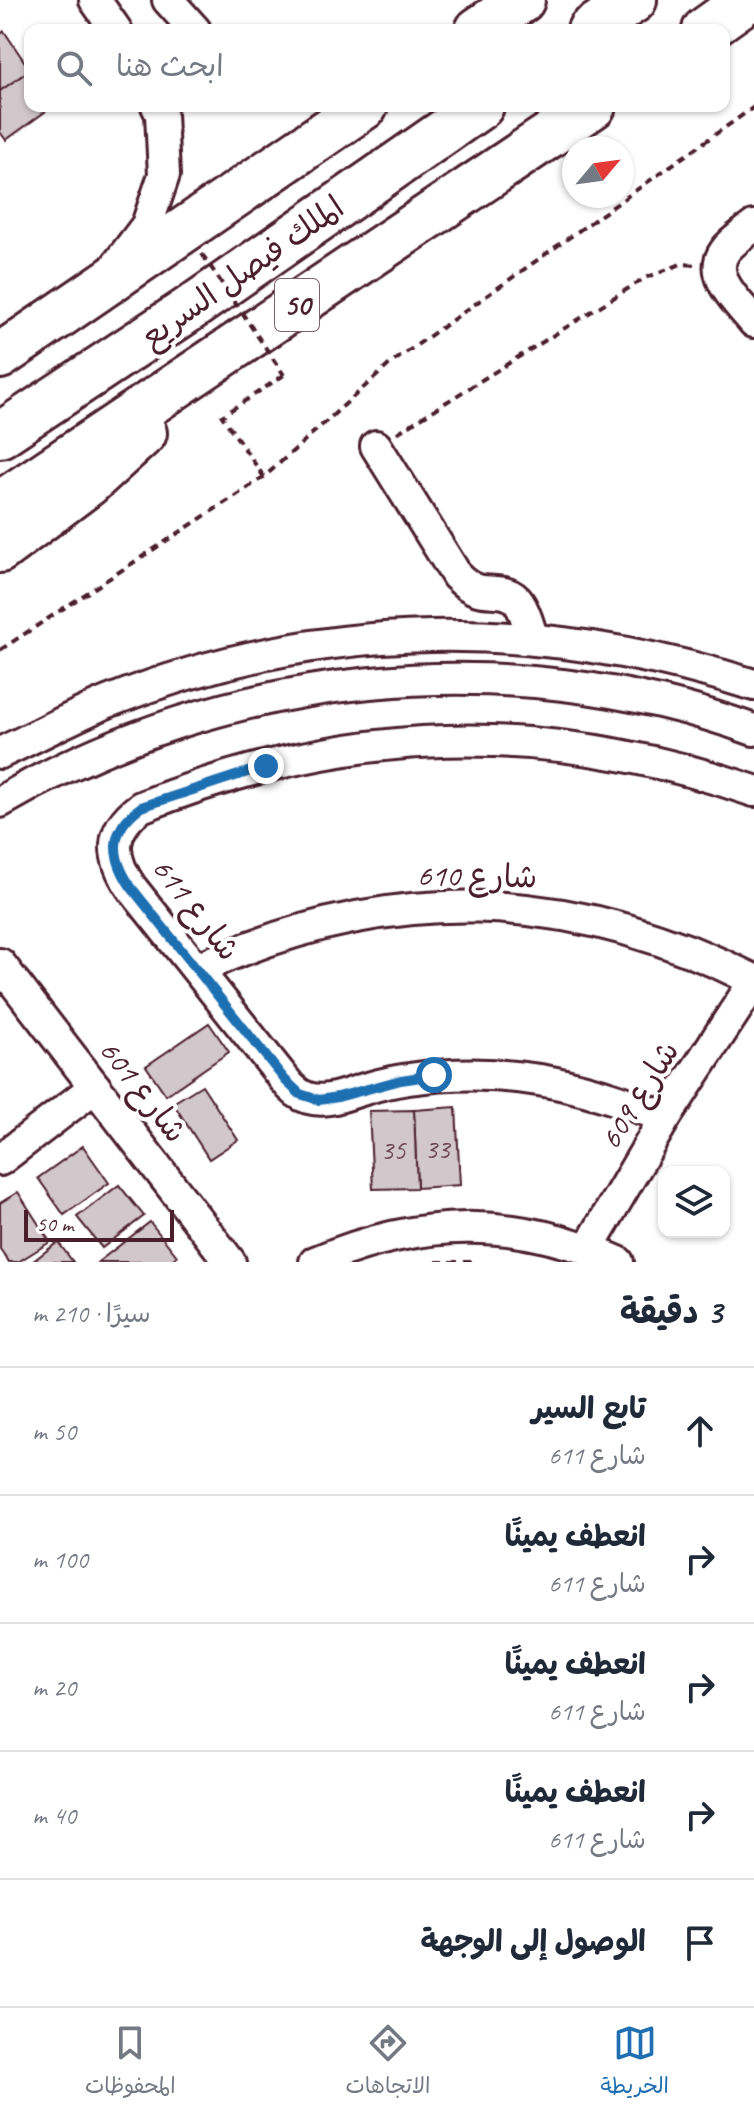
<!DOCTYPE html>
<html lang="ar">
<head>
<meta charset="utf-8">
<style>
  body { margin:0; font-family:Caveat,"Playpen Sans Arabic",sans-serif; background:#f2f2f3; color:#1f2937; direction:rtl }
  .controls { position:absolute; right:24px; bottom:24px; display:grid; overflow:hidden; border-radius:16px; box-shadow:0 2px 6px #0004 }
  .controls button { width:72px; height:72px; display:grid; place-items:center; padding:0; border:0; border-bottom:2px solid #e0e1e3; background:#fff; color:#1f2937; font:40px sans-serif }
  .compass { position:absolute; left:562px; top:136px; width:72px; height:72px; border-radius:50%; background:#fff; box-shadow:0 2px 6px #0004; rotate:61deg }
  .scale { position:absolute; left:24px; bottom:20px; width:150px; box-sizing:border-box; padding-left:8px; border:4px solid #4a1f2b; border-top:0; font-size:22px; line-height:28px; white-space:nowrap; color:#4a1f2b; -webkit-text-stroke:6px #fff; paint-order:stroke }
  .stop { position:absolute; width:24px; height:24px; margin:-18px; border:6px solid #1f6fb2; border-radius:50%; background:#fff }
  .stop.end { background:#1f6fb2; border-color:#fff; box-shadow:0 2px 8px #0008 }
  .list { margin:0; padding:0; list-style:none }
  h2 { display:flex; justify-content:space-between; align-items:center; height:104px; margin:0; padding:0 32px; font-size:34px }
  h2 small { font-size:26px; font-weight:400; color:#747a83 }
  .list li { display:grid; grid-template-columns:52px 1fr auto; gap:24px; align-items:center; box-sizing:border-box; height:128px; padding:0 32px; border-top:2px solid #e0e1e3 }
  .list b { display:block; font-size:30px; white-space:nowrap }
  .list p { margin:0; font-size:26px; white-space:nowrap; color:#747a83 }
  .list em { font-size:26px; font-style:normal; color:#747a83 }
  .icon { flex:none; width:44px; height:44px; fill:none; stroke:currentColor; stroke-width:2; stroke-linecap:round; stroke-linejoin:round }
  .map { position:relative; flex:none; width:754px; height:1262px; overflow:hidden; direction:ltr }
  .search { position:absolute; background:#fff; box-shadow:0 2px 6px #0004; left:24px; right:24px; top:24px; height:88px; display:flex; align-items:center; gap:20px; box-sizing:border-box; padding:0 28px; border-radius:16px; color:#747a83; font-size:30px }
  .sheet { height:744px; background:#fff }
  nav { display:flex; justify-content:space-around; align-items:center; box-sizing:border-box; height:112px; border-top:2px solid #e0e1e3; background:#fff; font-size:22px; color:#747a83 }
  nav a { display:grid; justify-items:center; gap:4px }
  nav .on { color:#1f6fb2 }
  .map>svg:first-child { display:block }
  .building { fill:#d2c7cb; stroke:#4a1f2b; stroke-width:2 }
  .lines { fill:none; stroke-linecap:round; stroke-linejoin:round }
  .minor-casing { stroke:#4a1f2b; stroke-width:36 }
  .highway-casing { stroke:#4a1f2b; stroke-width:50 }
  .path { stroke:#4a1f2b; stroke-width:4; stroke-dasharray:8 6; stroke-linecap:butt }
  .minor { stroke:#fff; stroke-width:30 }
  .highway { stroke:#fff; stroke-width:44 }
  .path-bridge { stroke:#4a1f2b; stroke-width:4; stroke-dasharray:8 6; stroke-linecap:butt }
  .route { stroke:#1f6fb2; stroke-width:10 }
  .labels { text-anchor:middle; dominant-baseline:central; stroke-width:8; stroke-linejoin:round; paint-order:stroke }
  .number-label { font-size:28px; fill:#6c4953 }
  .shield { fill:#fff; stroke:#80626b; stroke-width:2 }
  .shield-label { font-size:30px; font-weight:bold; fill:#4a1f2b }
  .street-label { font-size:32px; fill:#4a1f2b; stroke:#fff }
</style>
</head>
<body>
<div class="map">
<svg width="754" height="1262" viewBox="0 0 754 1262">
  <rect width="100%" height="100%" fill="#fff"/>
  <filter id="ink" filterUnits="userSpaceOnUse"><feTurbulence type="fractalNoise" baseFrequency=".0125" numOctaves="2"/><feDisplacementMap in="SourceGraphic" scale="16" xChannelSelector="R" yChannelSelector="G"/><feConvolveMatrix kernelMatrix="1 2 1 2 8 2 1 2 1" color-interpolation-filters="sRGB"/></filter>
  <g filter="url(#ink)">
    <g class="building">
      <polygon points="4,31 30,70 0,91 0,35"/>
      <polygon points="30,70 30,106 53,106 6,140 0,132 0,91"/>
      <polygon points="209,1023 229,1052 166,1095 146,1066"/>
      <polygon points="202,1085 238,1140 209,1159 173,1103"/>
      <polygon points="456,1107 460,1185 417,1188 414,1110"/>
      <polygon points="414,1110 417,1188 373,1189 369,1111"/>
      <polygon points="83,1146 109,1183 64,1215 38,1178"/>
      <polygon points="119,1185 144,1216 102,1248 77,1217"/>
      <polygon points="18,1192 50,1242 18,1262 9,1262 0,1249 0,1203"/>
      <polygon points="150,1222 177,1256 169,1262 98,1262"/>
      <polygon points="58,1242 73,1262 32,1262"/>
    </g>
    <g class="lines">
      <g class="minor-casing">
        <g id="minor">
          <polyline points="95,0 116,30"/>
          <polyline points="168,0 195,30"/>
          <path d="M754,226C744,234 732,241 725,251C707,276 739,303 754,322"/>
          <polyline points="116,266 147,225 164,175 161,114 157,106"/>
          <path d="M376,446L457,576C463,582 470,588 478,590C493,594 509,588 519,603C526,613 529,628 533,639"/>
          <path d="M0,753C37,736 73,716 110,701C321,617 539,617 754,685"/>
          <path d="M0,802C225,670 508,641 754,730"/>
          <polyline points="0,964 230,1262"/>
          <path d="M197,969C387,882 567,886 754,980"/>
          <path d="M665,1118C580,1082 502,1066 409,1079C395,1081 381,1084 368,1088C349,1093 328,1104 308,1098C298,1095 291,1088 285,1080L131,887C110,856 109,830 141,807C347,725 544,718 754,791"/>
          <polyline points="0,1160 95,1087"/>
          <polyline points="588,1249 665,1118 754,982"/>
          <path d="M315,1262C418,1218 515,1215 618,1262"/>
        </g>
      </g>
      <g class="highway-casing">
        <g id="highway">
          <polyline points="478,30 522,0"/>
          <polyline points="590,30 634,0"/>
          <polyline points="705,30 747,0"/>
          <polyline points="0,356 365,106"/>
          <polyline points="0,435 188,310 481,106"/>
          <polyline points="0,504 593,106"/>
          <polyline points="0,550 88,484 144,433"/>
        </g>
      </g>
      <g class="path">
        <polyline points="397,433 645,278 681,264 697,265"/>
        <polyline points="264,477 222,416 284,375"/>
        <polyline points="0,650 264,477 390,364 754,107"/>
        <polyline points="436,1262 473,1262"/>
      </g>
      <use href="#minor" class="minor"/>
      <use href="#highway" class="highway"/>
      <polyline class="path-bridge" points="202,254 284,375"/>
    </g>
  </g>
  <g class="lines" filter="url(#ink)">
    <path class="route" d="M266,766L141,807C109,830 110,856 131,887L285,1080L300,1094L319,1100L338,1097L401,1080L434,1075"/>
  </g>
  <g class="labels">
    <g class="number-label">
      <text x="437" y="1148">33</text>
      <text x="393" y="1149">35</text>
    </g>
    <rect class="shield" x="275" y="279" width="44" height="52" rx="6"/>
    <g class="shield-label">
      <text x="297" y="305">50</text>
    </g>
    <g class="street-label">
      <text transform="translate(242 272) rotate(-35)">الملك فيصل السريع</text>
      <text transform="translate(477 876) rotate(1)">شارع 610</text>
      <text transform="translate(196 909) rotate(52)">شارع 611</text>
      <text transform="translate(143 1091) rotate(52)">شارع 601</text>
      <text transform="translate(639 1095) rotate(-58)">شارع 609</text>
    </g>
  </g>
</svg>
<div class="controls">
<button><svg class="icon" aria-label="layers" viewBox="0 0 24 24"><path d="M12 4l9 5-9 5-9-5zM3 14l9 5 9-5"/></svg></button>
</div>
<svg class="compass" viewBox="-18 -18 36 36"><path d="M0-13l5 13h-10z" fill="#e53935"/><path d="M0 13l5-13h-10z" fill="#747a83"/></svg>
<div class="scale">50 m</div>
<div class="stop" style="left:434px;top:1075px"></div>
<div class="stop end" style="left:266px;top:766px"></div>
<div class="search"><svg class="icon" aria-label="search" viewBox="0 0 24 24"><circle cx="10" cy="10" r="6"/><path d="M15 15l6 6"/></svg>ابحث هنا</div>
</div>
<section class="sheet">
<h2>3 دقيقة<small>سيرًا · 210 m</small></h2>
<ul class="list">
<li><svg class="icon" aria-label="ahead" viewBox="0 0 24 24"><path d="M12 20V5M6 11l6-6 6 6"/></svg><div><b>تابع السير</b><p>شارع 611</p></div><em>50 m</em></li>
<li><svg class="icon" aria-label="right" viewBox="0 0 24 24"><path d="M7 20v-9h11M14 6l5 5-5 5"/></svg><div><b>انعطف يمينًا</b><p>شارع 611</p></div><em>100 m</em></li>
<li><svg class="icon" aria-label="right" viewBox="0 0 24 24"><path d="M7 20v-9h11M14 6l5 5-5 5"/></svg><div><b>انعطف يمينًا</b><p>شارع 611</p></div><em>20 m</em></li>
<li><svg class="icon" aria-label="right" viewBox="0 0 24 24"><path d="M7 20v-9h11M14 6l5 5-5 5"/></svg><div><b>انعطف يمينًا</b><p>شارع 611</p></div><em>40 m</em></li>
<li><svg class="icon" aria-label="arrive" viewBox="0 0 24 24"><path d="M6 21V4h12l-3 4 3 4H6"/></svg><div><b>الوصول إلى الوجهة</b></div></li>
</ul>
</section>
<nav>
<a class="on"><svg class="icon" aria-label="map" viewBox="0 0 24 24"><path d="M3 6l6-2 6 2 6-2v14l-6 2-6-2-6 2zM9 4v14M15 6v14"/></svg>الخريطة</a>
<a><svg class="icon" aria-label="directions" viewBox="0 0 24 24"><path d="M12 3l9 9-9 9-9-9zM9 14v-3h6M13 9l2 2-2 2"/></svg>الاتجاهات</a>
<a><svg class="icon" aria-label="saved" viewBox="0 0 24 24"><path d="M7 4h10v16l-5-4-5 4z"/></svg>المحفوظات</a>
</nav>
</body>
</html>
